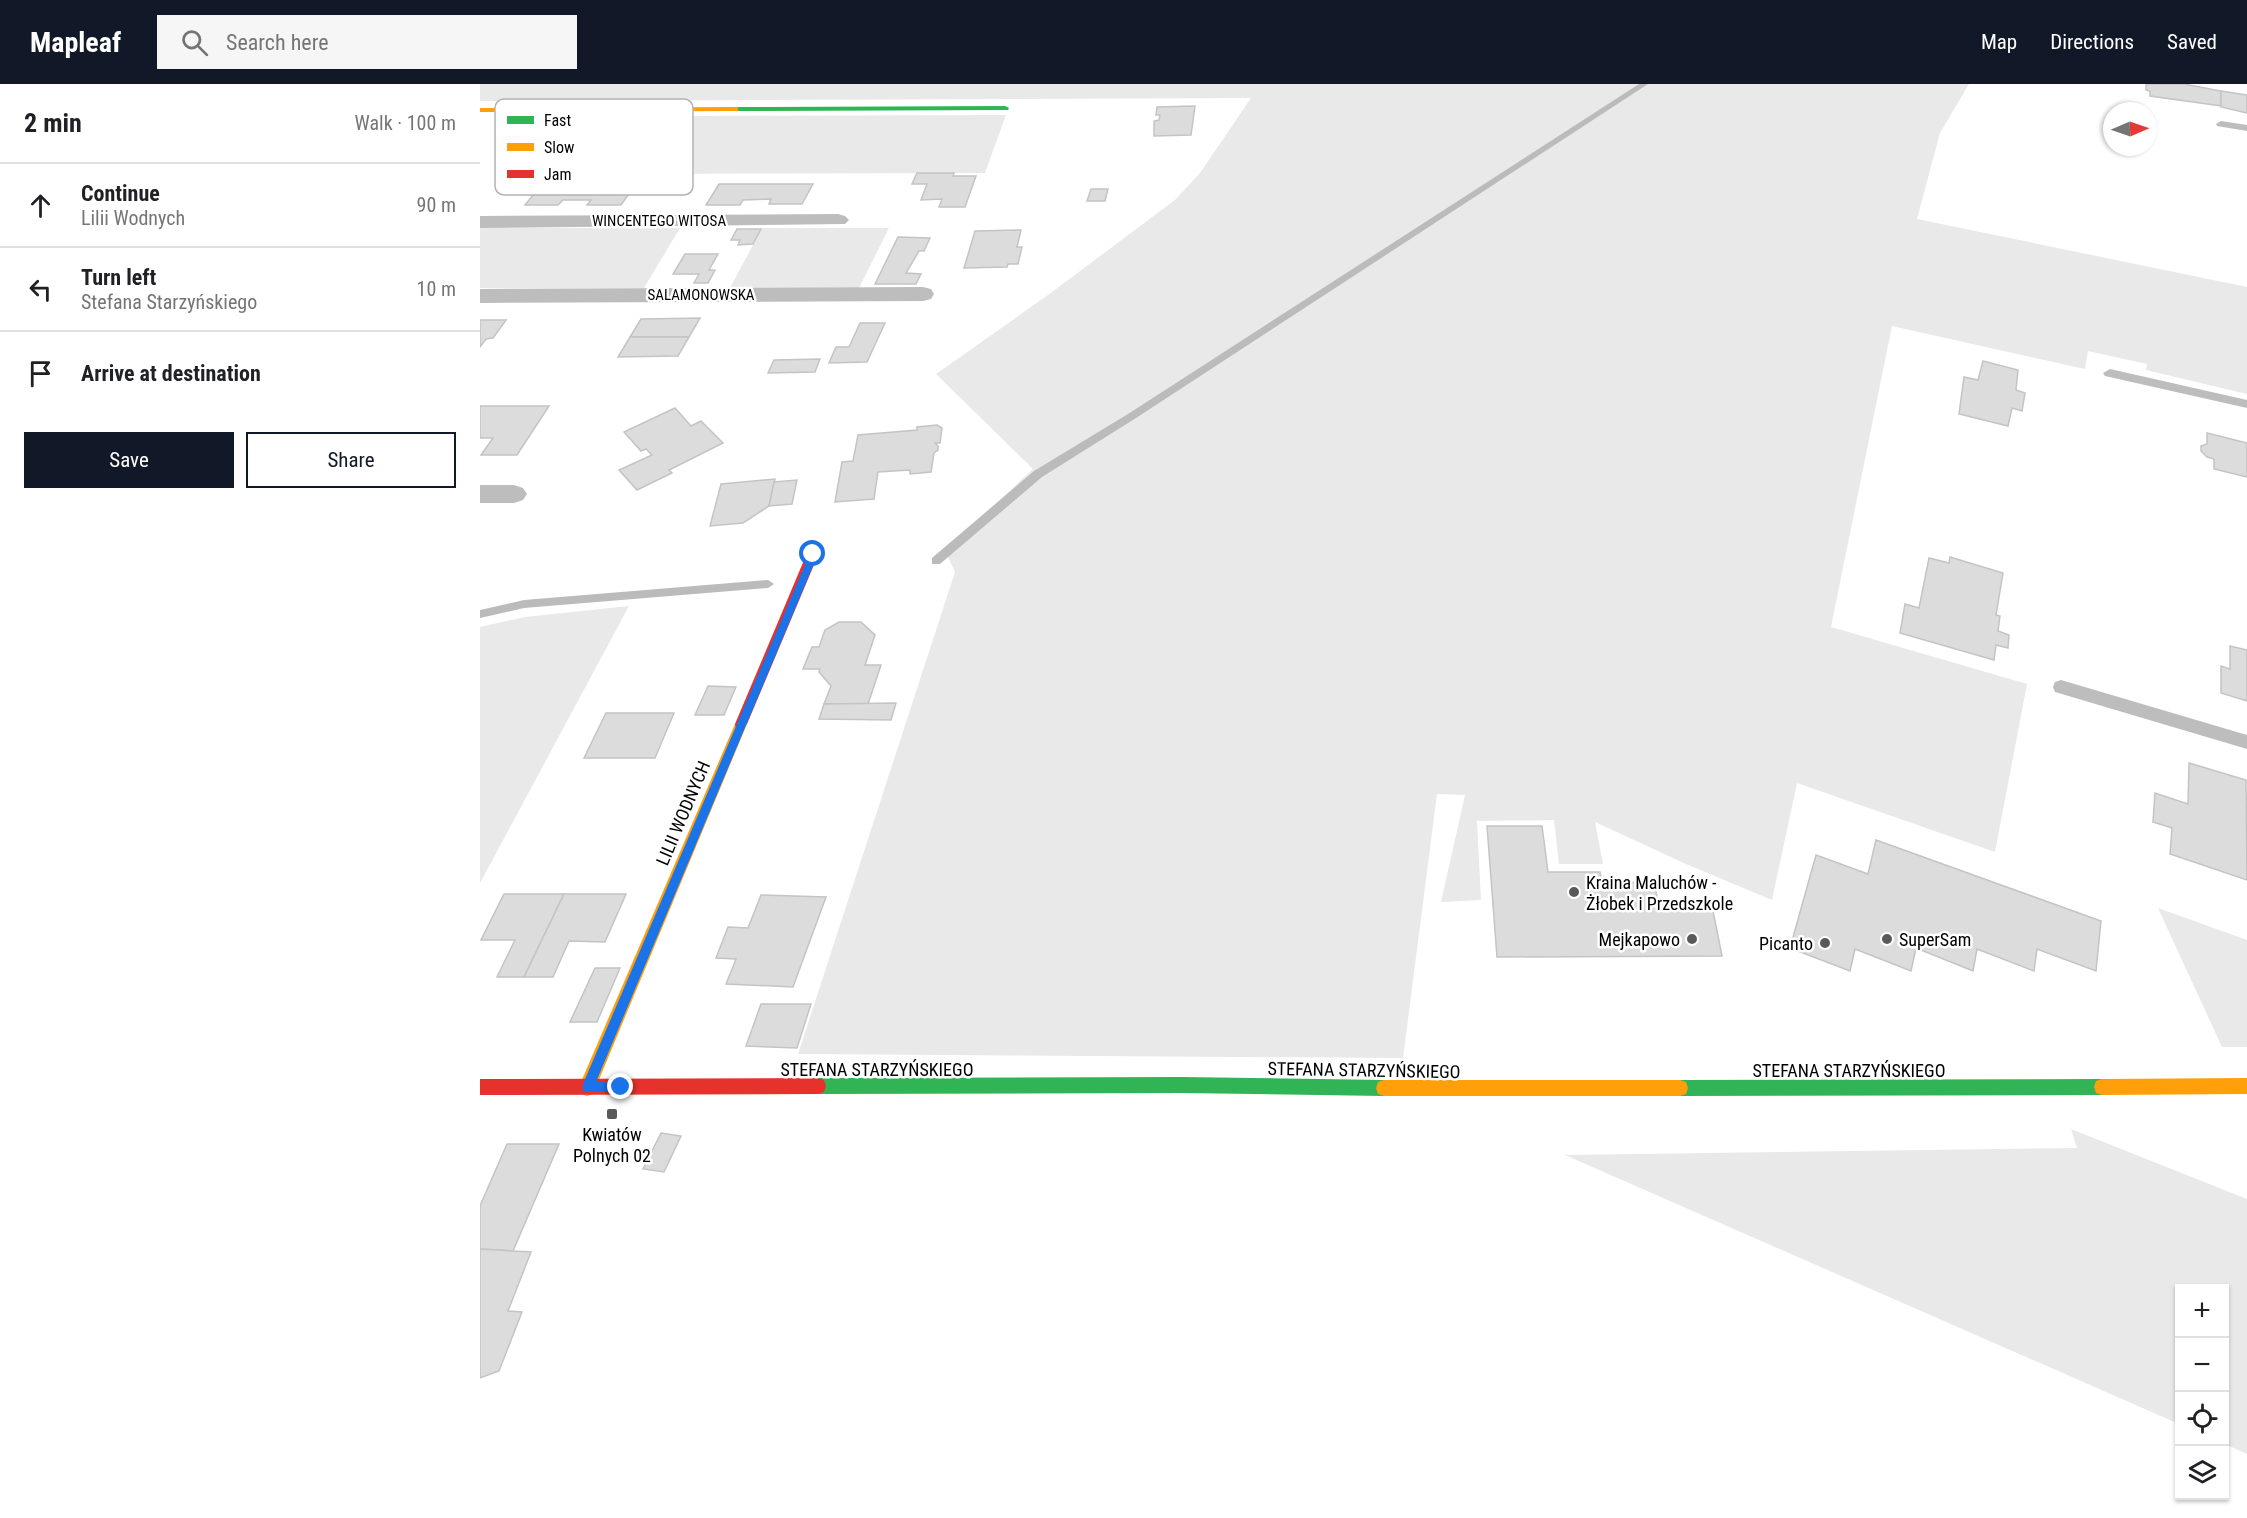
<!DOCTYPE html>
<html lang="en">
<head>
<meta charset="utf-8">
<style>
  body { margin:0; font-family:"Roboto Condensed",sans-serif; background:#f6f6f6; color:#202124 }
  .controls { position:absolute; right:18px; bottom:18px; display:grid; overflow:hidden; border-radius:0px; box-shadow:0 2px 4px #0004 }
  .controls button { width:54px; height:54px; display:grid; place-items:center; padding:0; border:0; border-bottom:2px solid #e0e0e0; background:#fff; color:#202124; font:30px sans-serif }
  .compass { position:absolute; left:1623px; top:18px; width:54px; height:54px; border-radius:50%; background:#fff; box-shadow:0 2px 4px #0004; rotate:88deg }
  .stop { position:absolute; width:18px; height:18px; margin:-14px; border:4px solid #1a73e8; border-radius:50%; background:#fff }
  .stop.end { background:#1a73e8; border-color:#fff; box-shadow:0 2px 6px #0008 }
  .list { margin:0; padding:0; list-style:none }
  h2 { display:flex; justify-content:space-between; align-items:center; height:78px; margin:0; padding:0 24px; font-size:26px }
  h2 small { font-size:20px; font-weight:400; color:#757577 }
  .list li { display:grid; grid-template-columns:39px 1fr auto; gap:18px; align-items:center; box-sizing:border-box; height:84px; padding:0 24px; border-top:2px solid #e0e0e0 }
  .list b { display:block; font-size:22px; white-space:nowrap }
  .list p { margin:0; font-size:20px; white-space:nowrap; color:#757577 }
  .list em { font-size:20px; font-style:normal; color:#757577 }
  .actions { display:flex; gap:12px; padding:18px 24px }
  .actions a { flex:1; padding:14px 0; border:2px solid #111827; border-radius:0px; text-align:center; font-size:21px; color:#111827 }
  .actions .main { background:#111827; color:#fff }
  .icon { flex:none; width:33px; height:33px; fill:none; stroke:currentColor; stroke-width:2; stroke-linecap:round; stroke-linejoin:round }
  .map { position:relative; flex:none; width:1767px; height:1434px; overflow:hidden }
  header { display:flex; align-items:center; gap:36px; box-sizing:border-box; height:84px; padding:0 30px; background:#111827; color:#fff }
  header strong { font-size:28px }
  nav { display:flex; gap:33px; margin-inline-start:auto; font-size:21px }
  .search { width:420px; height:54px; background:#f6f6f6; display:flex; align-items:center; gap:15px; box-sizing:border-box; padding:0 21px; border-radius:0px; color:#757577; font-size:22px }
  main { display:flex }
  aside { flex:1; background:#fff }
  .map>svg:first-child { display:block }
  .green { fill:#e9e9e9 }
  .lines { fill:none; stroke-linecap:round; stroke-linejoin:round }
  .stream { fill:#bbb; fill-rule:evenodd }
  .building { fill:#dcdcdc; stroke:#c4c4c4; stroke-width:1.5 }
  .lane { fill:#bdbdbd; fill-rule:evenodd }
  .street { fill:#bdbdbd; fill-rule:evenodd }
  .fast { fill:#30b455; fill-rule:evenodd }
  .slow { fill:#ff9f0a; fill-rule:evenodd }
  .jam { fill:#e5322d; fill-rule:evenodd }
  .route { fill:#1a73e8 }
  .poi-dot { fill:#595959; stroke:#fff; stroke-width:2 }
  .labels { text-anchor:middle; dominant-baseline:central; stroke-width:5; stroke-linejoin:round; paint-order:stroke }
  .far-street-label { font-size:15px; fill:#000; stroke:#fff }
  .street-label { font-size:18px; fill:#000; stroke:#fff }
  .poi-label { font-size:18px; fill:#000; stroke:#fff; text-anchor:start }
  .key { fill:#fff; stroke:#b2b2b2; stroke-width:1.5 }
  .key-label { font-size:16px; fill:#000 }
</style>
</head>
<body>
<header>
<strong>Mapleaf</strong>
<div class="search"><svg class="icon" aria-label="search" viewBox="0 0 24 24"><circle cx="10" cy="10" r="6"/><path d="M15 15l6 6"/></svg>Search here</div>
<nav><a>Map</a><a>Directions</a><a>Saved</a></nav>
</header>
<main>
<aside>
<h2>2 min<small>Walk · 100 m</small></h2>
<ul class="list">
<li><svg class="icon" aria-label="ahead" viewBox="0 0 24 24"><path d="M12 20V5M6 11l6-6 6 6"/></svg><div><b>Continue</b><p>Lilii Wodnych</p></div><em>90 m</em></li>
<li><svg class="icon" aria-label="left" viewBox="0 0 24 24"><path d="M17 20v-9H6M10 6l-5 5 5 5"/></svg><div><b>Turn left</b><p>Stefana Starzyńskiego</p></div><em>10 m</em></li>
<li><svg class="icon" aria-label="arrive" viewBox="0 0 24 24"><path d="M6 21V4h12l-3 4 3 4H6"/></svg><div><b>Arrive at destination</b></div></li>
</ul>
<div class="actions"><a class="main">Save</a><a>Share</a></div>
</aside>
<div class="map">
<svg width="1767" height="1434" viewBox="0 0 1767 1434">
  <rect width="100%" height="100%" fill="#fff"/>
  <g class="green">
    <polygon points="0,0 1489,0 1460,49 1437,135 1767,203 1767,310 1666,286 1667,280 1608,267 1605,285 1412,242 1351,543 1547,600 1515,768 1317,699 1292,816 1206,780 1115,738 1123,780 1079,780 1074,736 997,737 1001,816 961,818 985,711 957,710 923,974 318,970 475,488 465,467 553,385 456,290 568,211 695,116 720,89 771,14 0,17"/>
    <polygon points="526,31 505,89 146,90 188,32"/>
    <polygon points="0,144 200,144 164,204 0,204"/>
    <polygon points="282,144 409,144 379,204 250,204"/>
    <polygon points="149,522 0,799 0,543 45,533"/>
    <polygon points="1678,824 1767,856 1767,963 1742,963"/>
    <polygon points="1591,1045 1767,1115 1767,1370 1745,1360 1744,1204 1700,1204 1699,1340 1085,1071 1597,1064"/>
  </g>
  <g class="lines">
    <g class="stream">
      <polygon points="1159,0 1168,0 656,334 562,393 460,480 452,480 452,474 554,387 648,330"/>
      <polygon points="288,496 294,500 288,504 44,524 0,534 0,526 44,516"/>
    </g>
  </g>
  <g class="building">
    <polygon points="1666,0 1704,0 1741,7 1741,22 1670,12 1670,7 1666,6"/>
    <polygon points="1741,7 1767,11 1767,29 1741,23"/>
    <polygon points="715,22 711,51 674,52 674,37 679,36 680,31 676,31 677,23"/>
    <polygon points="437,89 474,89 473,92 496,92 485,123 459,123 462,115 441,116 447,100 432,100"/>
    <polygon points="62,100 156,100 141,121 107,121 111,116 83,116 78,121 45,121"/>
    <polygon points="239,100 333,100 322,120 289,120 291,115 263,116 260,121 226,121"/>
    <polygon points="611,105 628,105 625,117 607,117"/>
    <polygon points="257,145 281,145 273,160 258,161 260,156 251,156"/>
    <polygon points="541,146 537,163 542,163 538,180 528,180 527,183 484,184 495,147"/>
    <polygon points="418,153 450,154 444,167 439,167 426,189 441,190 436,200 395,200"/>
    <polygon points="205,170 238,170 229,186 235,186 228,199 214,199 219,190 193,190"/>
    <polygon points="220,234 209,253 150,253 161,235"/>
    <polygon points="0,236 26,236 13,254 6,255 0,263"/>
    <polygon points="380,239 405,239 387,278 349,279 356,263 369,263"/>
    <polygon points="150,253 209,253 198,272 138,273"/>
    <polygon points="340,275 335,288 288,289 294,276"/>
    <polygon points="1503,277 1538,286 1536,306 1545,309 1542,327 1532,324 1528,342 1479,330 1484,293 1498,296"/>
    <polygon points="0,322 69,322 37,371 1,371 13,354 0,354"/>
    <polygon points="195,324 211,342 221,337 243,359 189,386 192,389 157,406 139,386 172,371 166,365 161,367 144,348"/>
    <polygon points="457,341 462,344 460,359 455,359 458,362 458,366 454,369 451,388 430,390 430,386 398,388 394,415 355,418 362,378 373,377 378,351 437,346 437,343"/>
    <polygon points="1727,349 1767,359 1767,393 1734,385 1734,375 1727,373 1721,367 1721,362 1727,360"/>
    <polygon points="295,395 289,422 263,439 230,442 241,400"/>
    <polygon points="317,396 312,420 289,422 294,398"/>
    <polygon points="1470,473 1523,489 1516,531 1520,532 1518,547 1529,551 1528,564 1516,561 1514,576 1420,549 1425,520 1439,524 1449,474 1469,479"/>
    <polygon points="359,538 381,538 395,551 385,581 401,581 388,620 344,620 351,602 339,588 340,585 323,585 332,563 339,563 345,546"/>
    <polygon points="1750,562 1767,566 1767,617 1741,609 1741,582 1750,585"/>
    <polygon points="228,602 256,603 244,631 215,631"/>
    <polygon points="416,619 411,636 339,635 344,620"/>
    <polygon points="126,629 194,629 175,674 104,674"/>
    <polygon points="1709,679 1766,696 1767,796 1690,770 1692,744 1673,738 1675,709 1708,720"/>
    <polygon points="1007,742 1062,742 1068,788 1120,788 1122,799 1174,798 1178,818 1231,817 1242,872 1017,873"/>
    <polygon points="1396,756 1621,837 1616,887 1557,865 1554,887 1497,865 1493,887 1436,864 1431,887 1375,865 1370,887 1310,864 1336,771 1388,790"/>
    <polygon points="24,810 84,810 44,893 17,893 35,856 1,856"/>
    <polygon points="84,810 146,810 125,858 89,857 73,893 44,893"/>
    <polygon points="281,811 346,813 313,903 246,900 256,875 236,874 248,843 268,844"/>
    <polygon points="115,884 140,884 117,938 90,938"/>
    <polygon points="281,920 331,920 317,964 266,962"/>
    <polygon points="181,1049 201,1052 184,1088 163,1085"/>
    <polygon points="27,1060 79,1060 33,1167 0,1165 0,1122"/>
    <polygon points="0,1165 51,1168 28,1227 42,1228 19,1287 0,1294"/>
  </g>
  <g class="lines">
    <g class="lane">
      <polygon points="1741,37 1767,41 1767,47 1737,42 1736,40"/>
      <polygon points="1630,285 1767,316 1767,324 1625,292 1623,289"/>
      <polygon points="1581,596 1767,651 1767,665 1575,608 1573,603 1575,598"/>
    </g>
    <g class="street">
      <polygon points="358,130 365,132 369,136 365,140 0,144 0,132"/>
      <polygon points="443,203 451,205 454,210 451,215 443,217 0,219 0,205"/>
      <polygon points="0,401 34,401 43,404 47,410 43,416 34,419 0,419"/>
    </g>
    <g class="fast">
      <polygon points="525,22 529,24 528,26 255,27 251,25 255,23"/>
      <polygon points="701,993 904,996 910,998 912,1004 910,1010 904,1012 701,1009 338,1010 332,1008 330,1002 332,996 338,994"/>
      <polygon points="1622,995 1628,997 1630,1003 1628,1009 1622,1011 1200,1012 1194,1010 1192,1004 1194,998 1200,996"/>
    </g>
    <g class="slow">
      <polygon points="258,23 258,27 255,27 0,28 0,24"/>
      <polygon points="261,635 267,640 113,1010 107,1012 101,1010 99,1004 101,998 255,640"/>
      <polygon points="1767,994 1767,1010 1622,1011 1616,1009 1614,1003 1616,997 1622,995"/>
      <polygon points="904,996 1200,996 1206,998 1208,1004 1206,1010 1200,1012 904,1012 898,1010 896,1004 898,998"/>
    </g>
    <g class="jam">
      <polygon points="333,465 339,469 267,640 261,645 256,644 255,640 327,469"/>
      <polygon points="338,994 344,996 346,1002 344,1008 338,1010 0,1011 0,995"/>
    </g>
  </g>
  <polygon class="route" points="331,467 338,470 116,998 145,999 145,1007 103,1008 103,1000"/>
  <g class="poi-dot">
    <circle cx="1094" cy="808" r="6"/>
    <circle cx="1212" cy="855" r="6"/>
    <circle cx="1407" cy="855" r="6"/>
    <circle cx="1345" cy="859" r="6"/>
    <rect x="126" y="1024" width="12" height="12" rx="3"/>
  </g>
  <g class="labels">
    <g class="far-street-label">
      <text x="179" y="137">WINCENTEGO WITOSA</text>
      <text x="221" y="211">SALAMONOWSKA</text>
    </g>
    <g class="street-label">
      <text transform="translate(203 729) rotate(-67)">LILII WODNYCH</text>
      <text x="397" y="985">STEFANA STARZYŃSKIEGO</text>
      <text transform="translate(884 986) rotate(1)">STEFANA STARZYŃSKIEGO</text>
      <text x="1369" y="986">STEFANA STARZYŃSKIEGO</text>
    </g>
    <g class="poi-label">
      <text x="1106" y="798">Kraina Maluchów -<tspan x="1106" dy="21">Żłobek i Przedszkole</tspan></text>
      <text x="1200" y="855" text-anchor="end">Mejkapowo</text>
      <text x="1419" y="855">SuperSam</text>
      <text x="1333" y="859" text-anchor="end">Picanto</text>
      <text x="132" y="1050" text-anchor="middle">Kwiatów<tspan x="132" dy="21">Polnych 02</tspan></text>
    </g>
  </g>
  <rect x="15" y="15" width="198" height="96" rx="9" class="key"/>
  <rect x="27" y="32" width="27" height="8" fill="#30b455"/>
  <rect x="27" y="59" width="27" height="8" fill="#ff9f0a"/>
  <rect x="27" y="86" width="27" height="8" fill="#e5322d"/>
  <g class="key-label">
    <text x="64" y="42">Fast</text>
    <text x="64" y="69">Slow</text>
    <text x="64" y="96">Jam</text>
  </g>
</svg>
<div class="controls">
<button>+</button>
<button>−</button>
<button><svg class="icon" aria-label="locate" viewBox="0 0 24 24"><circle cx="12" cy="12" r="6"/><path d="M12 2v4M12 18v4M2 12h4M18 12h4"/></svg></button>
<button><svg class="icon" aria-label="layers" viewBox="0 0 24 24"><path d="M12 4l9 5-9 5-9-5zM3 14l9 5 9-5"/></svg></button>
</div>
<svg class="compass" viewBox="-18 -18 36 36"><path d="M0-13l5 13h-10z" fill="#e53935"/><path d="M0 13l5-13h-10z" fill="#757577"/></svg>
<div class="stop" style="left:333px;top:470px"></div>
<div class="stop end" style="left:141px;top:1003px"></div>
</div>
</main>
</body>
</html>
